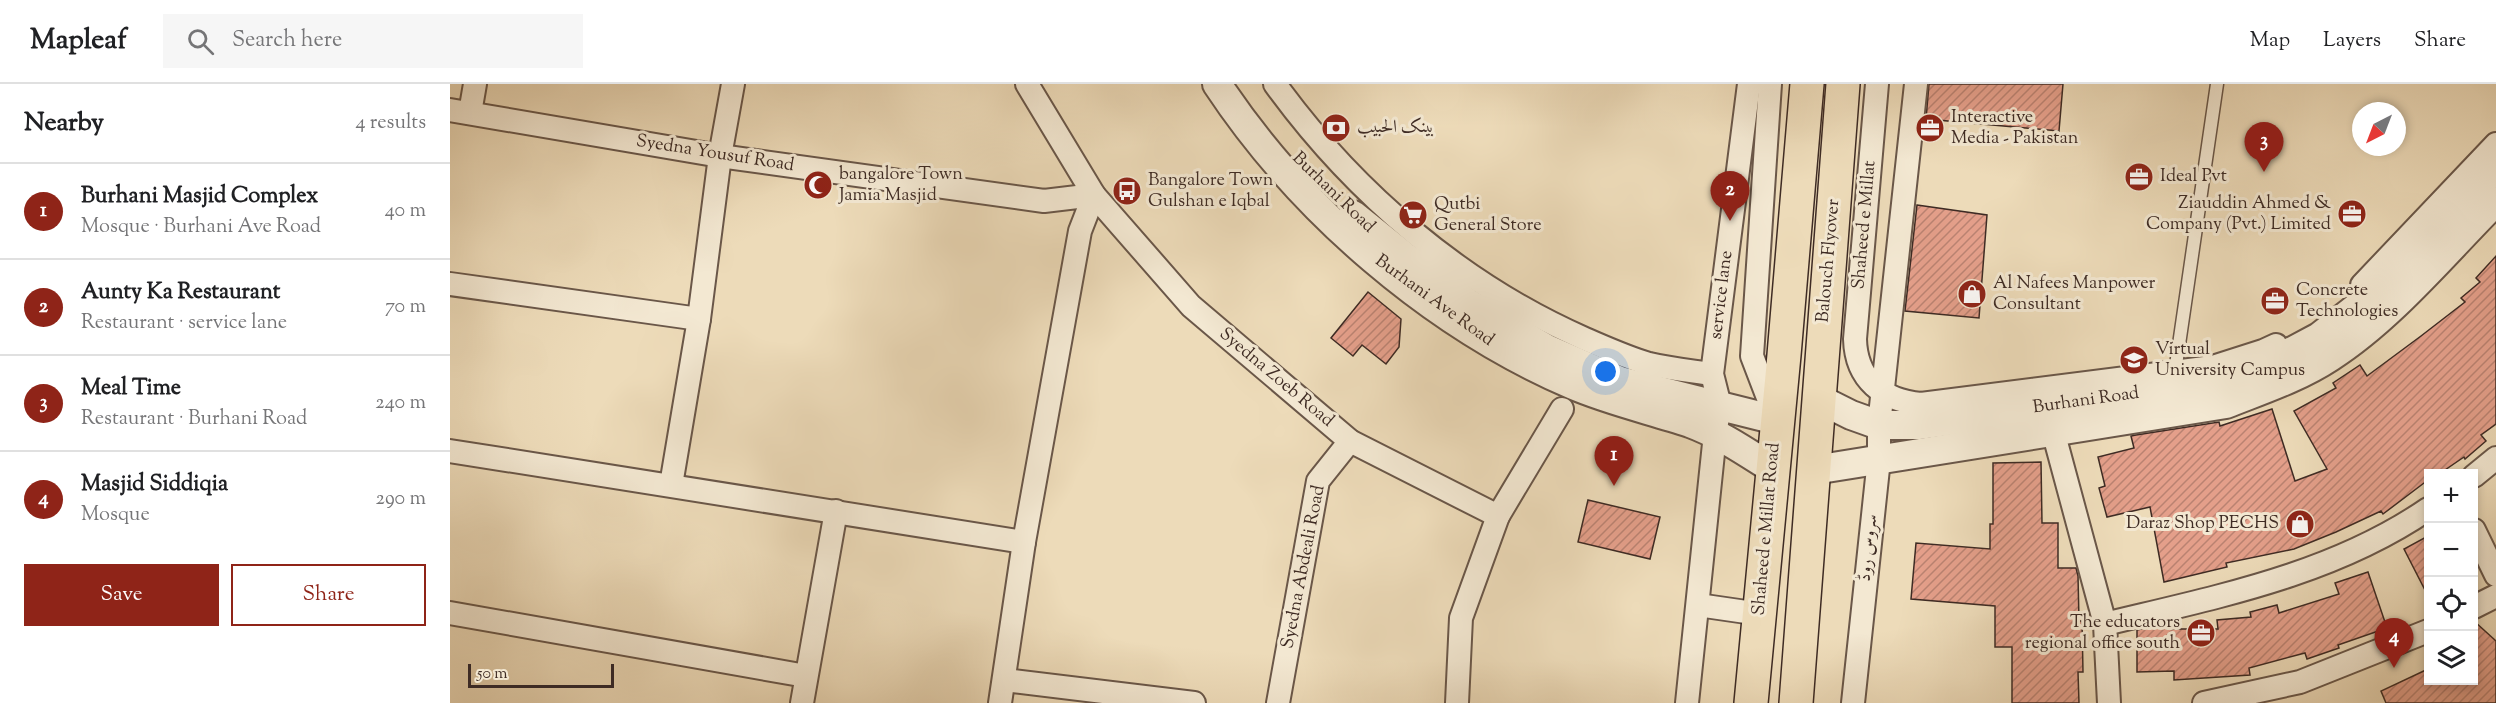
<!DOCTYPE html>
<html lang="en">
<head>
<meta charset="utf-8">
<style>
  body { margin:0; font-family:"Sorts Mill Goudy",Amiri,serif; background:#f6f6f6; color:#202124 }
  .controls { position:absolute; right:18px; bottom:18px; display:grid; overflow:hidden; border-radius:0px; box-shadow:0 3px 9px #0003 }
  .controls button { width:54px; height:54px; display:grid; place-items:center; padding:0; border:0; border-bottom:2px solid #e0e0e0; background:#fff; color:#202124; font:30px sans-serif }
  .compass { position:absolute; left:1902px; top:18px; width:54px; height:54px; border-radius:50%; background:#fff; box-shadow:0 3px 9px #0003; rotate:222deg }
  .scale { position:absolute; left:18px; bottom:15px; width:146px; box-sizing:border-box; padding-left:6px; border:3px solid #3e2b24; border-top:0; font-size:16px; line-height:21px; white-space:nowrap; color:#3e2b24; -webkit-text-stroke:4px #f3e8d2; paint-order:stroke }
  .you { position:absolute; left:1156px; top:288px; width:21px; height:21px; margin:-15px; border:4px solid #fff; border-radius:50%; background:#1a73e8; box-shadow:0 0 0 9px #1a73e833 }
  .badge { display:grid; place-items:center; width:39px; height:39px; border-radius:50%; background:#8f2418; color:#fff; font-size:20px; font-weight:700 }
  .pin { position:absolute; translate:-50% -50px; filter:drop-shadow(0 2px 3px #0008) }
  .pin::after { content:''; position:absolute; top:32px; width:21px; height:18px; background:inherit; clip-path:polygon(0 0,100% 0,50% 100%) }
  .list { margin:0; padding:0; list-style:none }
  h2 { display:flex; justify-content:space-between; align-items:center; height:78px; margin:0; padding:0 24px; font-size:26px }
  h2 small { font-size:20px; font-weight:400; color:#757577 }
  .list li { display:grid; grid-template-columns:39px 1fr auto; gap:18px; align-items:center; box-sizing:border-box; height:96px; padding:0 24px; border-top:2px solid #e0e0e0 }
  .list b { display:block; font-size:22px; white-space:nowrap }
  .list p { margin:0; font-size:20px; white-space:nowrap; color:#757577 }
  .list em { font-size:20px; font-style:normal; color:#757577 }
  .actions { display:flex; gap:12px; padding:18px 24px }
  .actions a { flex:1; padding:14px 0; border:2px solid #8f2418; border-radius:0px; text-align:center; font-size:21px; color:#8f2418 }
  .actions .main { background:#8f2418; color:#fff }
  .icon { flex:none; width:33px; height:33px; fill:none; stroke:currentColor; stroke-width:2; stroke-linecap:round; stroke-linejoin:round }
  .map { position:relative; flex:none; width:2046px; height:619px; overflow:hidden }
  header { display:flex; align-items:center; gap:36px; box-sizing:border-box; height:84px; padding:0 30px; background:#fff; border-bottom:2px solid #e0e0e0 }
  header strong { font-size:28px }
  nav { display:flex; gap:33px; margin-inline-start:auto; font-size:21px }
  .search { width:420px; height:54px; background:#f6f6f6; display:flex; align-items:center; gap:15px; box-sizing:border-box; padding:0 21px; border-radius:0px; color:#757577; font-size:22px }
  main { display:flex }
  aside { flex:1; background:#fff }
  .map>svg:first-child { display:block }
  .building { fill:url(#building-hatch); stroke:#3e2b24; stroke-width:1.5 }
  .lines { fill:none; stroke-linecap:round; stroke-linejoin:round }
  .service-casing { stroke:#6a5749; stroke-width:15 }
  .minor-casing { stroke:#6a5749; stroke-width:26 }
  .tertiary-casing { stroke:#6a5749; stroke-width:32 }
  .primary-casing { stroke:#3e2b24; stroke-width:36 }
  .service { stroke:#f3e8d2; stroke-width:12 }
  .minor { stroke:#f3e8d2; stroke-width:22 }
  .tertiary { stroke:#f3e8d2; stroke-width:28 }
  .primary { stroke:#eddbb9; stroke-width:33 }
  .labels { text-anchor:middle; dominant-baseline:central; stroke-width:6; stroke-linejoin:round; paint-order:stroke }
  .poi-label { font-size:18px; fill:#3e2b24; stroke:#f3e8d2; text-anchor:start }
  .street-label { font-size:18px; fill:#3e2b24; stroke:#f3e8d2 }
</style>
</head>
<body>
<header>
<strong>Mapleaf</strong>
<div class="search"><svg class="icon" aria-label="search" viewBox="0 0 24 24"><circle cx="10" cy="10" r="6"/><path d="M15 15l6 6"/></svg>Search here</div>
<nav><a>Map</a><a>Layers</a><a>Share</a></nav>
</header>
<main>
<aside>
<h2>Nearby<small>4 results</small></h2>
<ul class="list">
<li><span class="badge">1</span><div><b>Burhani Masjid Complex</b><p>Mosque · Burhani Ave Road</p></div><em>40 m</em></li>
<li><span class="badge">2</span><div><b>Aunty Ka Restaurant</b><p>Restaurant · service lane</p></div><em>70 m</em></li>
<li><span class="badge">3</span><div><b>Meal Time</b><p>Restaurant · Burhani Road</p></div><em>240 m</em></li>
<li><span class="badge">4</span><div><b>Masjid Siddiqia</b><p>Mosque</p></div><em>290 m</em></li>
</ul>
<div class="actions"><a class="main">Save</a><a>Share</a></div>
</aside>
<div class="map">
<svg width="2046" height="619" viewBox="0 0 2046 619">
  <defs>
    <pattern id="building-hatch" width="6" height="6" patternUnits="userSpaceOnUse" patternTransform="scale(1.5)"><rect width="6" height="6" fill="#e49f8a"/><path d="M-1 1l2-2M0 6l6-6M5 7l2-2" fill="none" stroke="#ba8271"/></pattern>
  </defs>
  <rect width="100%" height="100%" fill="#eddbb9"/>
  <filter id="stains"><feTurbulence type="fractalNoise" baseFrequency=".00333" numOctaves="4"/><feColorMatrix values="0 0 0 0 .2 0 0 0 0 .09 0 0 0 0 .02 0 0 0 .5 -.17"/></filter>
  <radialGradient id="worn" r=".72"><stop offset=".6" stop-color="#630" stop-opacity="0"/><stop offset="1" stop-color="#630" stop-opacity=".3"/></radialGradient>
  <g class="building">
    <polygon points="1479,0 1613,0 1609,47 1476,35"/>
    <polygon points="1467,121 1537,131 1529,234 1455,227"/>
    <polygon points="2046,172 2046,340 2031,351 2036,357 2015,375 2014,373 1989,390 1978,390 1978,396 1933,430 1931,427 1886,448 1844,465 1776,479 1777,483 1714,498 1700,423 1657,433 1649,404 1655,402 1648,373 1684,364 1681,352 1686,351 1769,338 1770,342 1822,325 1845,397 1877,385 1844,327 1886,304 1883,299 1910,281 1917,292 1971,252 2015,218 2011,214 2030,198 2026,194"/>
    <polygon points="918,208 951,235 949,263 936,280 912,261 903,272 881,254"/>
    <polygon points="1591,378 1592,439 1608,439 1608,484 1626,484 1628,492 1629,537 1632,537 1633,588 1628,588 1629,619 1562,619 1562,563 1545,563 1545,522 1461,515 1466,459 1540,465 1540,440 1543,440 1543,379"/>
    <polygon points="1138,416 1210,433 1200,475 1128,458"/>
    <polygon points="1978,452 1978,512 1954,465"/>
    <polygon points="1918,488 1937,544 1888,561 1889,564 1857,575 1855,569 1799,584 1800,591 1724,596 1724,587 1687,588 1687,546 1717,539 1717,545 1768,545 1767,536 1801,533 1800,528 1827,521 1829,529 1889,510 1885,499"/>
    <polygon points="2024,537 2046,557 2046,619 1936,619 1931,607 1978,585 1978,597 2024,597"/>
  </g>
  <g class="lines">
    <g class="service-casing">
      <polyline id="service" points="1725,288 1767,0"/>
    </g>
    <g class="minor-casing">
      <g id="minor">
        <polyline points="577,0 644,111 741,222 900,357 1048,432 1112,325"/>
        <path d="M825,0C904,109 1012,201 1135,255C1156,264 1178,274 1199,280C1220,285 1242,287 1262,290"/>
        <polyline points="1320,0 1302,272 1325,332"/>
        <path d="M1427,0L1405,255C1406,296 1433,316 1471,320L1763,283L1813,267L1826,261"/>
        <polyline points="0,26 270,72 594,117 644,111 630,147 574,458 550,619"/>
        <polyline points="20,29 25,0"/>
        <polyline points="0,200 249,235"/>
        <polyline points="1912,201 2046,60"/>
        <polyline points="1603,347 1655,540 1659,619"/>
        <polyline points="0,367 574,458"/>
        <polyline points="2024,392 2046,374"/>
        <polyline points="221,401 249,235 270,72 283,0"/>
        <polyline points="2024,446 2046,491"/>
        <polyline points="1248,521 1310,530"/>
        <polyline points="2024,523 2046,512"/>
        <polyline points="0,529 356,592"/>
        <path d="M1655,540C1766,513 1882,491 1978,425"/>
        <polyline points="554,596 744,619"/>
        <polyline points="352,619 386,427"/>
        <polyline points="828,619 868,397 900,357"/>
        <polyline points="1007,619 1011,534 1048,432"/>
        <polyline points="1237,619 1265,350 1270,322 1262,290 1299,0"/>
        <polyline points="1403,619 1429,375 1429,341 1466,0"/>
        <polyline points="1754,619 1850,598 1978,547"/>
      </g>
    </g>
    <g class="tertiary-casing">
      <g id="tertiary">
        <path d="M767,0C851,127 983,241 1123,301C1160,317 1201,326 1240,339C1270,350 1296,368 1323,385"/>
        <polyline points="903,131 954,172 1018,219 1097,265 1170,297 1326,336"/>
        <polyline points="1369,315 1401,331 1429,341 1470,341 1770,298 1820,279 1869,253 1915,217 2046,83"/>
        <path d="M1364,386L1776,320C1811,306 1848,294 1880,273C1941,234 1995,168 2046,117"/>
      </g>
    </g>
    <g class="primary-casing">
      <g id="primary">
        <polyline points="1301,619 1334,271 1357,0"/>
        <polyline points="1346,619 1393,0"/>
      </g>
    </g>
    <use href="#service" class="service"/>
    <use href="#minor" class="minor"/>
    <use href="#tertiary" class="tertiary"/>
    <use href="#primary" class="primary"/>
  </g>
  <defs>
    <g id="bank-disc" transform="scale(1.5)"><circle r="9.5" fill="#8f2418" stroke="#f3e8d2"/><path d="M-6-4H6V4H-6ZM0-2.3a2.3 2.3 0 1 0 0 4.6a2.3 2.3 0 1 0 0-4.6Z" fill="#fff"/></g>
    <g id="office-disc" transform="scale(1.5)"><circle r="9.5" fill="#8f2418" stroke="#f3e8d2"/><path d="M-6-3h4V-5.5h4V-3h4V5H-6ZM-1-4.5V-3h2v-1.5ZM-6 0V1H6V0Z" fill="#fff"/></g>
    <g id="mosque-disc" transform="scale(1.5)"><circle r="9.5" fill="#8f2418" stroke="#f3e8d2"/><path d="M3.5-4.9A6 6 0 1 0 3.5 4.9A5 5 0 1 1 3.5-4.9Z" fill="#fff"/></g>
    <g id="bus-disc" transform="scale(1.5)"><circle r="9.5" fill="#8f2418" stroke="#f3e8d2"/><path d="M-5-6H5V4H4V6H2V4H-2V6H-4V4H-5ZM-3.5-4V0h7V-4ZM-3.5 1.2v1.5H-2V1.2ZM2 1.2v1.5H3.5V1.2Z" fill="#fff"/></g>
    <g id="supermarket-disc" transform="scale(1.5)"><circle r="9.5" fill="#8f2418" stroke="#f3e8d2"/><path d="M-6-5.5h2.5l.6 2H6L4.5 2H-2.5L-4.4-4H-6ZM-1.5 3.2a1.3 1.3 0 1 0 .1 0ZM3 3.2a1.3 1.3 0 1 0 .1 0Z" fill="#fff"/></g>
    <g id="shop-disc" transform="scale(1.5)"><circle r="9.5" fill="#8f2418" stroke="#f3e8d2"/><path d="M-5-2.5h2.3a2.7 3.5 0 0 1 5.4 0H5L5.5 6h-11ZM-1.5-2.5h3a1.5 2.3 0 0 0-3 0Z" fill="#fff"/></g>
    <g id="university-disc" transform="scale(1.5)"><circle r="9.5" fill="#8f2418" stroke="#f3e8d2"/><path d="M0-5L7-2L0 1L-7-2ZM-4 1L0 2.5L4 1V4Q0 6-4 4Z" fill="#fff"/></g>
  </defs>
  <g fill-rule="evenodd">
    <use href="#bank-disc" x="886" y="44"/>
    <use href="#office-disc" x="1480" y="44"/>
    <use href="#office-disc" x="1689" y="93"/>
    <use href="#mosque-disc" x="368" y="101"/>
    <use href="#bus-disc" x="677" y="107"/>
    <use href="#office-disc" x="1902" y="130"/>
    <use href="#supermarket-disc" x="963" y="131"/>
    <use href="#shop-disc" x="1522" y="210"/>
    <use href="#office-disc" x="1825" y="217"/>
    <use href="#university-disc" x="1684" y="276"/>
    <use href="#shop-disc" x="1850" y="440"/>
    <use href="#office-disc" x="1751" y="549"/>
  </g>
  <g class="labels">
    <g class="poi-label">
      <text x="1501" y="34">Interactive<tspan x="1501" dy="21">Media - Pakistan</tspan></text>
      <text x="907" y="44">بينک الحبيب</text>
      <text x="389" y="91">bangalore Town<tspan x="389" dy="21">Jamia Masjid</tspan></text>
      <text x="1710" y="93">Ideal Pvt</text>
      <text x="698" y="97">Bangalore Town<tspan x="698" dy="21">Gulshan e Iqbal</tspan></text>
      <text x="1881" y="120" text-anchor="end">Ziauddin Ahmed &amp;<tspan x="1881" dy="21">Company (Pvt.) Limited</tspan></text>
      <text x="984" y="121">Qutbi<tspan x="984" dy="21">General Store</tspan></text>
      <text x="1543" y="200">Al Nafees Manpower<tspan x="1543" dy="21">Consultant</tspan></text>
      <text x="1846" y="207">Concrete<tspan x="1846" dy="21">Technologies</tspan></text>
      <text x="1705" y="266">Virtual<tspan x="1705" dy="21">University Campus</tspan></text>
      <text x="1829" y="440" text-anchor="end">Daraz Shop PECHS</text>
      <text x="1730" y="539" text-anchor="end">The educators<tspan x="1730" dy="21">regional office south</tspan></text>
    </g>
    <g class="street-label">
      <text transform="translate(265 70) rotate(9)">Syedna Yousuf Road</text>
      <text transform="translate(883 109) rotate(44)">Burhani Road</text>
      <text transform="translate(1415 141) rotate(-85)">Shaheed e Millat</text>
      <text transform="translate(1379 177) rotate(-85)">Balouch Flyover</text>
      <text transform="translate(1272 211) rotate(-83)">service lane</text>
      <text transform="translate(984 217) rotate(36)">Burhani Ave Road</text>
      <text transform="translate(826 294) rotate(40)">Syedna Zoeb Road</text>
      <text transform="translate(1636 317) rotate(-8)">Burhani Road</text>
      <text transform="translate(1317 445) rotate(-85)">Shaheed e Millat Road</text>
      <text transform="translate(1419 464) rotate(-84)">سروس روڈ</text>
      <text transform="translate(854 483) rotate(-79)">Syedna Abdeali Road</text>
    </g>
  </g>
  <rect width="100%" height="100%" filter="url(#stains)"/>
  <rect width="100%" height="100%" fill="url(#worn)"/>
</svg>
<div class="controls">
<button>+</button>
<button>−</button>
<button><svg class="icon" aria-label="locate" viewBox="0 0 24 24"><circle cx="12" cy="12" r="6"/><path d="M12 2v4M12 18v4M2 12h4M18 12h4"/></svg></button>
<button><svg class="icon" aria-label="layers" viewBox="0 0 24 24"><path d="M12 4l9 5-9 5-9-5zM3 14l9 5 9-5"/></svg></button>
</div>
<svg class="compass" viewBox="-18 -18 36 36"><path d="M0-13l5 13h-10z" fill="#e53935"/><path d="M0 13l5-13h-10z" fill="#757577"/></svg>
<div class="scale">50 m</div>
<div class="you"></div>
<div class="pin badge" style="left:1164px;top:402px">1</div>
<div class="pin badge" style="left:1280px;top:137px">2</div>
<div class="pin badge" style="left:1814px;top:88px">3</div>
<div class="pin badge" style="left:1944px;top:584px">4</div>
</div>
</main>
</body>
</html>
